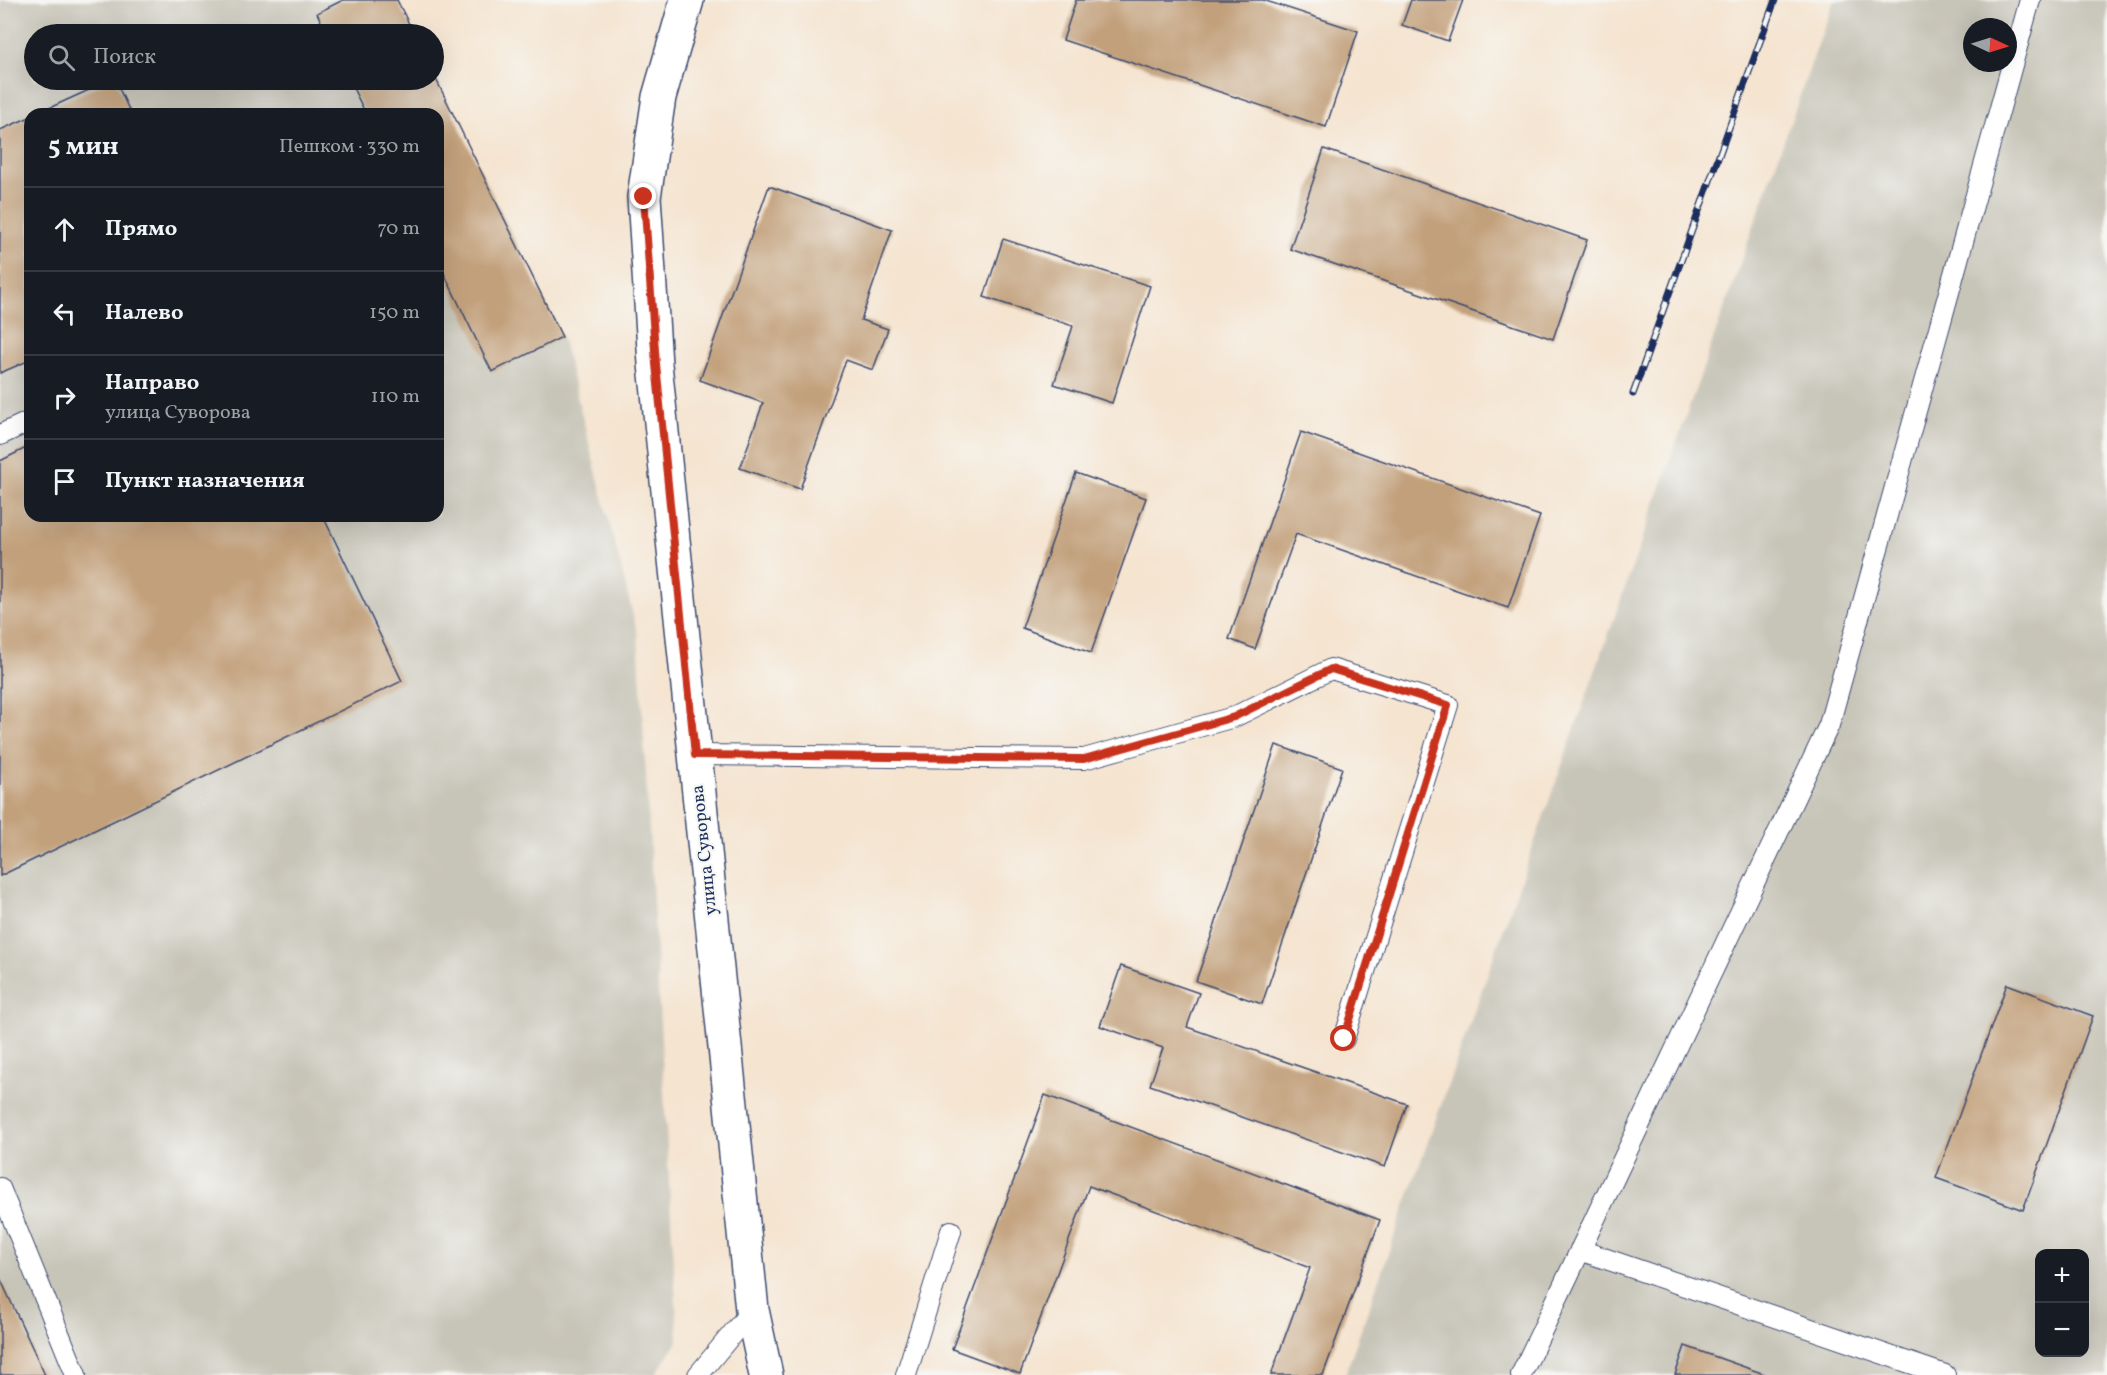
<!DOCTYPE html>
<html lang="ru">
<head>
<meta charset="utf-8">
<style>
  body { margin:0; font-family:Vollkorn,serif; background:#242831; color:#f1f3f6 }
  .controls { position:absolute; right:18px; bottom:18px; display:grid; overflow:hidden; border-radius:12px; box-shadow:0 6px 24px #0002 }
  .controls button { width:54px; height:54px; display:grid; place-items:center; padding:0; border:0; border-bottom:2px solid #363941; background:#171b24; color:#f1f3f6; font:30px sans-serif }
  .compass { position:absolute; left:1963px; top:18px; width:54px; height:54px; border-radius:50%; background:#171b24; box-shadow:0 6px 24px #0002; rotate:94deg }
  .stop { position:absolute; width:18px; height:18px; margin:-14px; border:4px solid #c8321e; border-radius:50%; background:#fff }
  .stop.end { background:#c8321e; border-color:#fff; box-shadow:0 2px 6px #0008 }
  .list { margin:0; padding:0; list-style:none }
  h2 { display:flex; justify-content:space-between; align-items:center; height:78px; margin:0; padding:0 24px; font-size:26px }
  h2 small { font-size:20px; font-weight:400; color:#9ea1a6 }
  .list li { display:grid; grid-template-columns:39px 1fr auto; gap:18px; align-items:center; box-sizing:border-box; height:84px; padding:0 24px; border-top:2px solid #363941 }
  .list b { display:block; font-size:22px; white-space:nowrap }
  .list p { margin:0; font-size:20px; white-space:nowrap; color:#9ea1a6 }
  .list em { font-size:20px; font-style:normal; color:#9ea1a6 }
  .icon { flex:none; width:33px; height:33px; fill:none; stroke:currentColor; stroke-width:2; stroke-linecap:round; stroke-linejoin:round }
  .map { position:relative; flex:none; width:2107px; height:1375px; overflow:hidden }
  .search { position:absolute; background:#171b24; box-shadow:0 6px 24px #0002; left:24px; top:24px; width:420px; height:66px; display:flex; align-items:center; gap:15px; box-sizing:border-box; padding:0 21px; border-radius:33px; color:#9ea1a6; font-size:22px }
  .panel { position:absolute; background:#171b24; box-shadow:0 6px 24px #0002; left:24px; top:108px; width:420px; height:414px; border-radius:18px }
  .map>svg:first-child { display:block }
  .industrial { fill:#c7c4b8; fill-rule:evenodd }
  .building { fill:#c2a07c }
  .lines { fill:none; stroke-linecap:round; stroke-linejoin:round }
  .service-casing { stroke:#3c4a6f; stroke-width:22 }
  .tertiary-casing { stroke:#3c4a6f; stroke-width:36 }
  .service { stroke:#fff; stroke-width:20 }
  .tertiary { stroke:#fff; stroke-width:33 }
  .rail-casing { stroke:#1b2f5e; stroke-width:7 }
  .rail { stroke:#f6f6f2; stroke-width:4.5; stroke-dasharray:14; stroke-linecap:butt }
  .route { stroke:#c8321e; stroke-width:8 }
  .labels { text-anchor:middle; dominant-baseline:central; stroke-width:4.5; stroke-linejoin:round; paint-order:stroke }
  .street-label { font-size:18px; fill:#1b2f5e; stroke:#f6f6f2 }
</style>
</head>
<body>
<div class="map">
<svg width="2107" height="1375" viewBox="0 0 2107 1375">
  <rect width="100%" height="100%" fill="#f6f6f2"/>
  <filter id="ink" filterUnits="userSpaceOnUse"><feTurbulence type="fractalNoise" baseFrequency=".0167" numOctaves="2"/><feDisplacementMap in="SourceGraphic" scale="12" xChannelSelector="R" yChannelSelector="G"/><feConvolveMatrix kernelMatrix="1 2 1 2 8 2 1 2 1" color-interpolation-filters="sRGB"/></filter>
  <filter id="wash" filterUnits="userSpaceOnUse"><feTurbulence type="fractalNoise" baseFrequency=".008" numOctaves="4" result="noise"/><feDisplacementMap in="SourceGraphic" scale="24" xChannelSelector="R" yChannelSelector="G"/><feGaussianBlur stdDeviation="1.35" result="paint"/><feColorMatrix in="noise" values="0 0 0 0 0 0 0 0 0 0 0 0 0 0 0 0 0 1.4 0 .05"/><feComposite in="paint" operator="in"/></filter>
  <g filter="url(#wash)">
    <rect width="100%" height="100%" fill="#f5e4d0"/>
    <g class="industrial">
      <path d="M0,0H397L414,34H34V80H434V75L562,337L638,635L678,1341L655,1375H0ZM30,114H438V516H30Z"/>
      <path d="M1834,0H2107V1375H1345ZM1972,27H2008V63H1972ZM2040,1254H2084V1352H2040Z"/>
    </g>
    <g id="blocks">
      <g class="building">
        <polygon points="343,0 397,0 414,34 327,34 317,13"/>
        <polygon points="1076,0 1263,0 1358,31 1326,127 1063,40"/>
        <polygon points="1411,0 1463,0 1448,41 1402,25"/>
        <polygon points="434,75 562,337 492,372 438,261 438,114 366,114 349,80 434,80"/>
        <polygon points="111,80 115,80 131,114 36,114"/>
        <polygon points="30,117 30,360 0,373 0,130"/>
        <polygon points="1324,149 1587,240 1553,339 1290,249"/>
        <polygon points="769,186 892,230 861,320 888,329 873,370 846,360 800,489 740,468 763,403 700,380"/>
        <polygon points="1003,239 1150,286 1112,403 1054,384 1073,326 984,297"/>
        <polygon points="1301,432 1540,516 1508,608 1296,534 1255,649 1229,639"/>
        <polygon points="30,446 30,516 323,516 402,681 0,876 0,461"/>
        <polygon points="1076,473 1146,498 1091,653 1022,628"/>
        <polygon points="1276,745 1342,768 1262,1004 1196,981"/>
        <polygon points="1121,966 1199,993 1187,1027 1407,1104 1385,1167 1150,1085 1163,1048 1100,1026"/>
        <polygon points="2007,984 2093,1016 2023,1210 1936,1178"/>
        <polygon points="1045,1095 1380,1220 1323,1375 1271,1375 1310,1268 1089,1186 1020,1374 952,1349"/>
        <polygon points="0,1278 45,1375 0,1375"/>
        <polygon points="1685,1346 1767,1375 1675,1375"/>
      </g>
    </g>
  </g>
  <g filter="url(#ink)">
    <use href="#blocks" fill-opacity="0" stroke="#3c4a6f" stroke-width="1.5"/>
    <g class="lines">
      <g class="service-casing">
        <g id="service">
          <polyline points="0,435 30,421"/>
          <polyline points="695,755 1084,759 1234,717 1331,669 1448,705 1344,1039"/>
          <polyline points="0,1188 76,1375"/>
          <polyline points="1580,1250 1945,1375"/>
          <polyline points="698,1375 752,1310"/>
          <polyline points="906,1375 951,1231"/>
          <polyline points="1521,1375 1829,725 2030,0"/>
        </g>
      </g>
      <g class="tertiary-casing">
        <polyline id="tertiary" points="687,0 659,97 644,197 655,364 752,1310 766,1375"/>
      </g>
      <use href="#service" class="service"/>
      <use href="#tertiary" class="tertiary"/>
      <g class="rail-casing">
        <polyline id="rail" points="1633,394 1775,0"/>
      </g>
      <use href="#rail" class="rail"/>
    </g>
  </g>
  <g class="lines" filter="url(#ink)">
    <polyline class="route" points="644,197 656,364 695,755 1084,759 1234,717 1331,669 1448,705 1344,1039"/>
  </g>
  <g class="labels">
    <g class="street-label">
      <text transform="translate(705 850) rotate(-96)">улица Суворова</text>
    </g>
  </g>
</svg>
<div class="controls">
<button>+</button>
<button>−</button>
</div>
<svg class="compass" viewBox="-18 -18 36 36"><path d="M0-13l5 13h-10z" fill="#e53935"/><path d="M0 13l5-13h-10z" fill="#9ea1a6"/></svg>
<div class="stop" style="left:1344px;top:1039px"></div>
<div class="stop end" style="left:644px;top:197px"></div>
<div class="search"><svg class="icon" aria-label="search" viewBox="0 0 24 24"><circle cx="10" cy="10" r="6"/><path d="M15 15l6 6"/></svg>Поиск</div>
<section class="panel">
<h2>5 мин<small>Пешком · 330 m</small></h2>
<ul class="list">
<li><svg class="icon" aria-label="ahead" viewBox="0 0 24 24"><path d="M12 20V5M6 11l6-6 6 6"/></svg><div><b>Прямо</b></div><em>70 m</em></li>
<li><svg class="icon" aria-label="left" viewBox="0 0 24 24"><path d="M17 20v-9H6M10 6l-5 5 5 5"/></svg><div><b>Налево</b></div><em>150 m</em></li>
<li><svg class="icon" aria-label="right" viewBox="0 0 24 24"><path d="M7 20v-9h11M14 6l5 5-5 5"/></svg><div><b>Направо</b><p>улица Суворова</p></div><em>110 m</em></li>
<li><svg class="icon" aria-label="arrive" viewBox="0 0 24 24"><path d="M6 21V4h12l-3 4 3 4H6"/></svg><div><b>Пункт назначения</b></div></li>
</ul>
</section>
</div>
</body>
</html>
